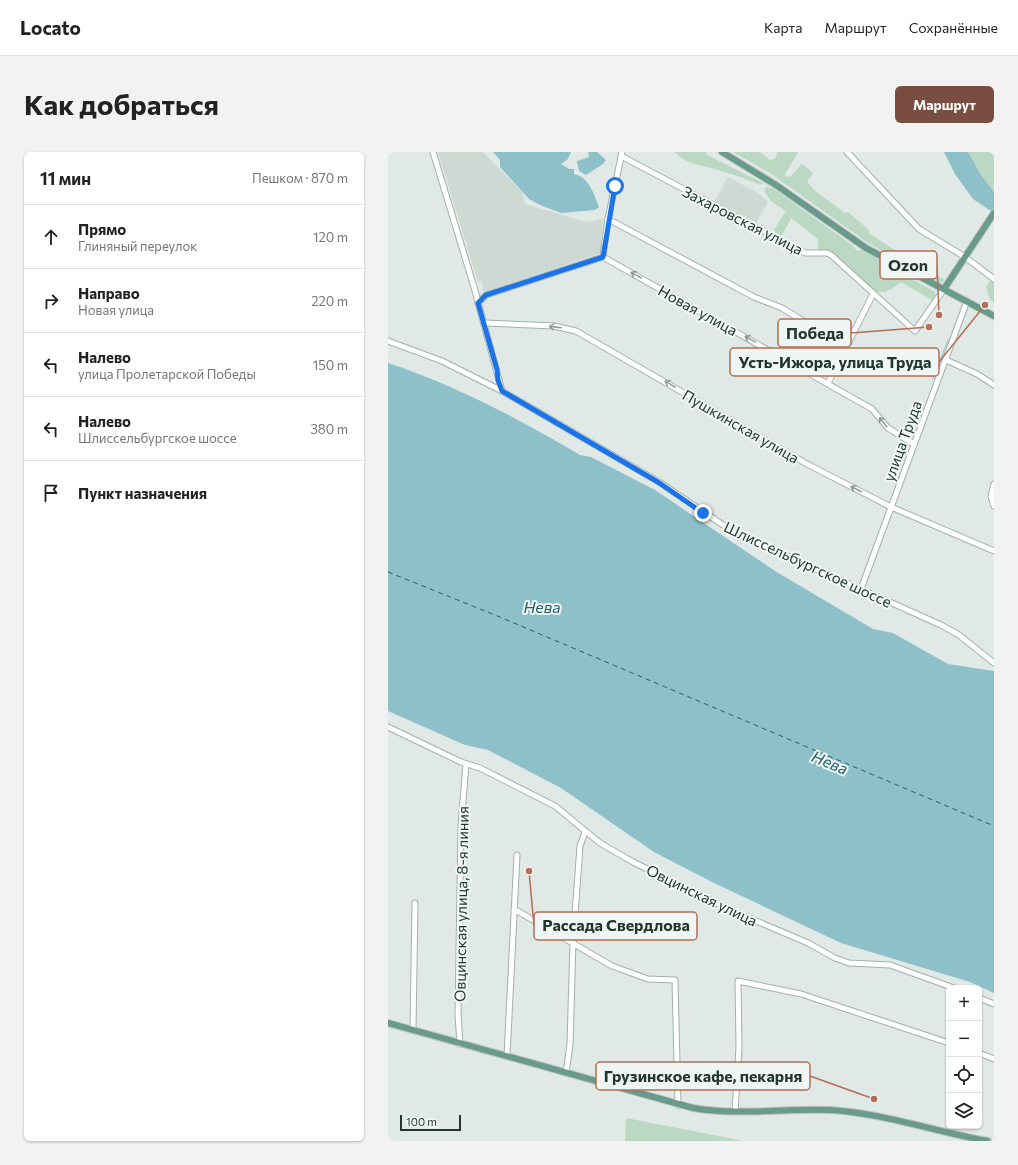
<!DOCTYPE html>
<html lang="ru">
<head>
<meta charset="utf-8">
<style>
  body { margin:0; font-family:Commissioner,sans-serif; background:#f2f2f2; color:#222 }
  .controls { position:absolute; right:12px; bottom:12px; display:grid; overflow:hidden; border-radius:6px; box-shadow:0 1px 3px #0004 }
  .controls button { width:36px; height:36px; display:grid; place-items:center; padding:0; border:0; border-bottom:1px solid #e0e0e0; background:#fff; color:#222; font:20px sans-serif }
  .scale { position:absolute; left:12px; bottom:10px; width:61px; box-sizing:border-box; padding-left:4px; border:2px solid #223731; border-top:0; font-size:11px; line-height:14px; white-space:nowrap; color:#223731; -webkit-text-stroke:3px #f0f6f3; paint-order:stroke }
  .stop { position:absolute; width:12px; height:12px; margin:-9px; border:3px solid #1a73e8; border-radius:50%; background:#fff }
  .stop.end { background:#1a73e8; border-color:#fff; box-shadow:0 1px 4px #0008 }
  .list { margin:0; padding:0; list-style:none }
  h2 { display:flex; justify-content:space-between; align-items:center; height:52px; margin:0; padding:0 16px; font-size:17px }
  h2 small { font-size:13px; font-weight:400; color:#767676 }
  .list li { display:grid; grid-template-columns:26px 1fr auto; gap:12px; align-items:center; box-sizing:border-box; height:64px; padding:0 16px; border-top:1px solid #e0e0e0 }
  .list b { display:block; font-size:15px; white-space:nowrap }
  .list p { margin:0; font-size:13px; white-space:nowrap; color:#767676 }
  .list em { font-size:13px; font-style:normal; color:#767676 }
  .icon { flex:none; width:22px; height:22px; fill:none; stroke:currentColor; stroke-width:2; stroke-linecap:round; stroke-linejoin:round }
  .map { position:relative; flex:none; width:606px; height:989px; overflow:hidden; border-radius:6px }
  header { display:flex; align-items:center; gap:24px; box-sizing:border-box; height:56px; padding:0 20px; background:#fff; border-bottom:1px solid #e0e0e0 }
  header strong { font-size:19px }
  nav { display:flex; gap:22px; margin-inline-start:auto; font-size:14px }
  .intro { display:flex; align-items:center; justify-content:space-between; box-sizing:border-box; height:96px; padding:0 24px }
  h1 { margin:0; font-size:28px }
  .button { padding:10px 18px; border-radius:6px; background:#794d40; color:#fff; font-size:14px; font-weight:700 }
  main { display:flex; gap:24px; padding:0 24px }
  aside { flex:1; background:#fff; border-radius:6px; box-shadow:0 1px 3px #0004 }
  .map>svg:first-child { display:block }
  .built { fill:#ced9d4 }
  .green { fill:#bbd8c2 }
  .water { fill:#8dc0c9 }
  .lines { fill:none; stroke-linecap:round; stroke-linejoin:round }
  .stream { stroke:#8dc0c9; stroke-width:1 }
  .ferry { stroke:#23616c; stroke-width:1; stroke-dasharray:5 4; stroke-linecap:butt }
  .minor-casing { stroke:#a3b0ab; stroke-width:7 }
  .major-casing { stroke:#bdc3c1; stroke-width:8 }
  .minor { stroke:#fff; stroke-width:5 }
  .major { stroke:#699a8c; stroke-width:6 }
  .oneway { stroke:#909b98 }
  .route { stroke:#1a73e8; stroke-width:5 }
  .labels { text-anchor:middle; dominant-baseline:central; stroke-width:4; stroke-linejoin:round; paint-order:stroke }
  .street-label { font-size:15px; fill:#223731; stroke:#f0f6f3 }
  .water-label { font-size:16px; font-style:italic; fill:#23616c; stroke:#f0f6f3 }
  .leader { fill:none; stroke:#b36e57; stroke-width:1.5 }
  .callout-dot { fill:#b36e57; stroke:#f0f6f3; stroke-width:1.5 }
  .callout { fill:#f0f6f3; stroke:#b36e57; stroke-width:1.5 }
  .callout-label { font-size:16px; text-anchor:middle; font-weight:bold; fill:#223731 }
</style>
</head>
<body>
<header>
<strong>Locato</strong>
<nav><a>Карта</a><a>Маршрут</a><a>Сохранённые</a></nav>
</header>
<div class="intro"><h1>Как добраться</h1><a class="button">Маршрут</a></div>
<main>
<aside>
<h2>11 мин<small>Пешком · 870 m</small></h2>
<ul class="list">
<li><svg class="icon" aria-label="ahead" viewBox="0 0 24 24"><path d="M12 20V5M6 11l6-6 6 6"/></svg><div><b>Прямо</b><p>Глиняный переулок</p></div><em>120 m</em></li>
<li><svg class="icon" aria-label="right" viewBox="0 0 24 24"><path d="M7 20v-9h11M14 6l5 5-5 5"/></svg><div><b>Направо</b><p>Новая улица</p></div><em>220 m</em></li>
<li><svg class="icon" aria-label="left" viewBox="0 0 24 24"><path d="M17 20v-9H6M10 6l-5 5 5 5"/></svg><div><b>Налево</b><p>улица Пролетарской Победы</p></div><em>150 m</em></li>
<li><svg class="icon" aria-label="left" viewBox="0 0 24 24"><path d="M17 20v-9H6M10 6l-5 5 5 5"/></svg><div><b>Налево</b><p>Шлиссельбургское шоссе</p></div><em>380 m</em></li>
<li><svg class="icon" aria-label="arrive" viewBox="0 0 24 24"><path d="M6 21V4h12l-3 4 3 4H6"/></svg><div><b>Пункт назначения</b></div></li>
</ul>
</aside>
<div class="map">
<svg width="606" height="989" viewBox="0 0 606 989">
  <rect width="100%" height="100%" fill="#e0e9e5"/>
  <g class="built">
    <polygon points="50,0 95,0 134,40 137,52 198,70 215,67 213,101 95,140 94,129 90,130"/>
    <polygon points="340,25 370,41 380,50 367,73 326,50"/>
  </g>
  <g class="green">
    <path d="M287,0H318L319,3L375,31L372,33C359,27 344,22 330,18C315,13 298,13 287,0Z"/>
    <polygon points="345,0 372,0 382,8 388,6 389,0 408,0 410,1 397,22 398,25 403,24 414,12 425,21 419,30 427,39 457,61 460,60 480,77 481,81 517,105 557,128 555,130 551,130 480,91 382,21"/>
    <polygon points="580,0 606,0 606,40 593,23"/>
    <path d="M378,35L386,37L464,93L469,99L474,98L547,140V144L544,148L513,130C504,137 499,141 487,140L438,99L430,98V87L403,66L393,85L389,83L386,78L398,59L384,50L376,39Z"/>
    <polygon points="606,123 606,151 602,147 598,135"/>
    <polygon points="238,966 356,989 237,989"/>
  </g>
  <g class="water">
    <path d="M105,0H183L180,7L173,12L181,17H186V22C201,25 206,42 211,55L207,58L173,61L152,53L141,47L112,15V8Z"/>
    <polygon points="200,0 209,0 218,8 215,12 198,23 191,19 189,9 201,5"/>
    <polygon points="556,0 580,0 593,23 606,40 606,61 585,47 567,22"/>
    <path d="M0,211C67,233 131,267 192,303L203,305L267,338L387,419L485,477L505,481L560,512L606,519V841L582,830L453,791L324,730L266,700L173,636L100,598L77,593L0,559Z"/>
  </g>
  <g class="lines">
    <polyline class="stream" points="545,227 560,188"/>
    <polyline class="ferry" points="0,420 107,463 606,674"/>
    <g class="minor-casing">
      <g id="minor">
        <polyline points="45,0 86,135 114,239"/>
        <polyline points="459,0 531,77 577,105 606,127"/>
        <polyline points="233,4 417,101 439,101 443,103 527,179 556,137"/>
        <polyline points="220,67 366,145 394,156 458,195"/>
        <polyline points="215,105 220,67 234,0"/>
        <polyline points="90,151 98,143 215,105 484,257 500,276 526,292"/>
        <polyline points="96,171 166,174 188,179 419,312 503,355 606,399"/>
        <polyline points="0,189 54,209 114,239 271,330 335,373 370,391 553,473 571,483 606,511"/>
        <polyline points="558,208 589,222 606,233"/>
        <polyline points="440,231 485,142"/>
        <polyline points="606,332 603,344 606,354"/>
        <polyline points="473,437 579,149"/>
        <polyline points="0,575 73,610 92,616 167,654 212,691 245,710 345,759 420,791 447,806 461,811 502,813 566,836"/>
        <polyline points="126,757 224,814 260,827 287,828 290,953"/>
        <polyline points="591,846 606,852"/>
        <polyline points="25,878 27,751"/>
        <polyline points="72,892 70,863 73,674 78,612"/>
        <polyline points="591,901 606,907"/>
        <polyline points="119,904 129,703"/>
        <polyline points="178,921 182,892 185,790 192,694 197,680"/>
        <polyline points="347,960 351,895 350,829 413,842 561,891"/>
      </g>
    </g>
    <g class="major-casing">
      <g id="major">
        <polyline points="334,0 388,33 478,96 606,164"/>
        <polyline points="556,137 606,61"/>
        <path d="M0,871L305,956C351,964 396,956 442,958C495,961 548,980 600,989"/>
      </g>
    </g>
    <use href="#minor" class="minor"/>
    <use href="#major" class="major"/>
  </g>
  <defs><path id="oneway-shaft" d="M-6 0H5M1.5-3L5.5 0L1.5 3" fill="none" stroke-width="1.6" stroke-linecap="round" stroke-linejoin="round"/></defs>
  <g class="oneway">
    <use href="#oneway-shaft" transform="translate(248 123) rotate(-151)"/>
    <use href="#oneway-shaft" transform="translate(167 175) rotate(-173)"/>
    <use href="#oneway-shaft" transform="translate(362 187) rotate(-151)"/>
    <use href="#oneway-shaft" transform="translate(282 232) rotate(-149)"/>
    <use href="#oneway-shaft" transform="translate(495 270) rotate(-129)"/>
    <use href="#oneway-shaft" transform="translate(468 337) rotate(-153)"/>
  </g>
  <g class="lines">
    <polyline class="route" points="227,34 215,105 98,143 90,151 109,218 110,228 114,239 270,330 315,361"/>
  </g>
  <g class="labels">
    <g class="street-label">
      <text transform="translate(355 68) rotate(27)">Захаровская улица</text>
      <text transform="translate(310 158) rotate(29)">Новая улица</text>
      <text transform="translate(353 274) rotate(30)">Пушкинская улица</text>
      <text transform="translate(514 289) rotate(-70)">улица Труда</text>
      <text transform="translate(420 412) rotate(25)">Шлиссельбургское шоссе</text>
      <text transform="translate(314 743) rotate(26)">Овцинская улица</text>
      <text transform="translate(73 752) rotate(-89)">Овцинская улица, 8-я линия</text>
    </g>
    <g class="water-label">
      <text x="154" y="454">Нева</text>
      <text transform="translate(442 610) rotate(22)">Нева</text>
    </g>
  </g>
  <path class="leader" d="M551 163L549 113M541 175L463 181M597 153L551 210M141 719L146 774M486 947L422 924"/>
  <g class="callout-dot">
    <circle cx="551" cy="163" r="4"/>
    <circle cx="541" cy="175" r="4"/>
    <circle cx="597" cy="153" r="4"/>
    <circle cx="141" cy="719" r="4"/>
    <circle cx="486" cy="947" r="4"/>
  </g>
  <g class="callout">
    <rect x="492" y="99" width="57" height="28" rx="4"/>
    <rect x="390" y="167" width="73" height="28" rx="4"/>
    <rect x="342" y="196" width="209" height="28" rx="4"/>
    <rect x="146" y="760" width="163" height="28" rx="4"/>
    <rect x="208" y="910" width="214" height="28" rx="4"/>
  </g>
  <g class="callout-label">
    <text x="520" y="119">Ozon</text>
    <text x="427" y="187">Победа</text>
    <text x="447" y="216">Усть-Ижора, улица Труда</text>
    <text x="228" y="779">Рассада Свердлова</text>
    <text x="315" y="930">Грузинское кафе, пекарня</text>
  </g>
</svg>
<div class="controls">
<button>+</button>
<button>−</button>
<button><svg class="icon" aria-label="locate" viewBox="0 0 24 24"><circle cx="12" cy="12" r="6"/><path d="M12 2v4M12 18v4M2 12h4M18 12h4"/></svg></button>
<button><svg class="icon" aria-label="layers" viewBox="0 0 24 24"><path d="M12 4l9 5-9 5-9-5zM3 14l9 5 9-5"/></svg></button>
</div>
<div class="scale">100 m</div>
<div class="stop" style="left:227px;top:34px"></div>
<div class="stop end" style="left:315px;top:361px"></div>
</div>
</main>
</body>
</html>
